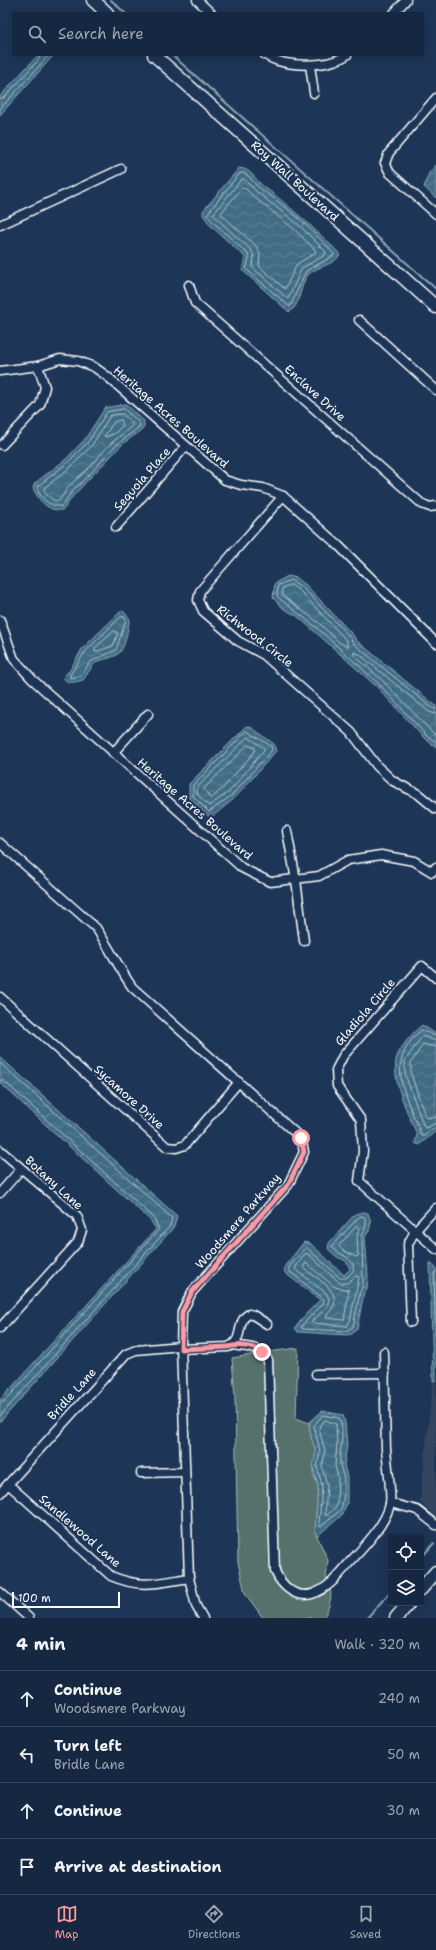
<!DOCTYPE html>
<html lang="en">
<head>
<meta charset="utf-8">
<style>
  body { margin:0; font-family:"Shantell Sans",sans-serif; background:#1f3048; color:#f1f3f6 }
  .controls { position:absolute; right:12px; bottom:12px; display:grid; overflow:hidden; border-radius:0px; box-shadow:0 2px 10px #0003 }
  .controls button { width:36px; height:36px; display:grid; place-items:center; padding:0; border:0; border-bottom:1px solid #35445a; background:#162841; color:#f1f3f6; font:20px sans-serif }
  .scale { position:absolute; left:12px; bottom:10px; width:108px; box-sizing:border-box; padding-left:4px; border:2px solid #fff; border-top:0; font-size:11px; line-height:14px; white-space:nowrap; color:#fff; -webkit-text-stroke:3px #1d3557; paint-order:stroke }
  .stop { position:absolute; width:12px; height:12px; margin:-9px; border:3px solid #ff9aa2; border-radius:50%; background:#fff }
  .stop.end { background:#ff9aa2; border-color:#fff; box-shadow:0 1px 4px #0008 }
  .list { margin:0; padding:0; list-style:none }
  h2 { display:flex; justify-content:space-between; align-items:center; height:52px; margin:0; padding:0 16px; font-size:17px }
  h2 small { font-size:13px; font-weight:400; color:#9ea6b1 }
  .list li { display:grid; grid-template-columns:26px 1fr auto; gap:12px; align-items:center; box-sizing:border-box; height:56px; padding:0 16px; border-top:1px solid #35445a }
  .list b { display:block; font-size:15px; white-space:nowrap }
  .list p { margin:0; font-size:13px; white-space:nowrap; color:#9ea6b1 }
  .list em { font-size:13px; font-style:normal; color:#9ea6b1 }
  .icon { flex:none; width:22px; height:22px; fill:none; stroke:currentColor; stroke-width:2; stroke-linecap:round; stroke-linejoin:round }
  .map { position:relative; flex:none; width:436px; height:1618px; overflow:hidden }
  .search { position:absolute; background:#162841; box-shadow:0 2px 10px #0003; left:12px; right:12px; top:12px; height:44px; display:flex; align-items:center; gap:10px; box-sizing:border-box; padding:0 14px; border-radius:0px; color:#9ea6b1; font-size:15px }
  .sheet { height:276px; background:#162841 }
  nav { display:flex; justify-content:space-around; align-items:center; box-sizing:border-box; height:56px; border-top:1px solid #35445a; background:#162841; font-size:11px; color:#9ea6b1 }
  nav a { display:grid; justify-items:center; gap:2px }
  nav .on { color:#ff9aa2 }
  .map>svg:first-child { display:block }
  .built { fill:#34455f }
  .green { fill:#57706c; stroke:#abb8b6 }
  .water { fill:url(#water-waves); stroke:#8da7b6 }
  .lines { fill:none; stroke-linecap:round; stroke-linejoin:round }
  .shore { stroke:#b3c5ce; stroke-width:1 }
  .stream { stroke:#8da7b6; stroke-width:2 }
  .street-casing { stroke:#fff; stroke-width:11 }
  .secondary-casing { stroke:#fff; stroke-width:15 }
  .street { stroke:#1d3557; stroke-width:8 }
  .secondary { stroke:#1d3557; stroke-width:12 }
  .route { stroke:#ff9aa2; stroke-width:5 }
  .labels { text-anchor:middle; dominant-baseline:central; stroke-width:4; stroke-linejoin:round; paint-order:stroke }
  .street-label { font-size:12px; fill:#fff; stroke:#1d3557 }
</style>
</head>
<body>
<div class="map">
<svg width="436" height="1618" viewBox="0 0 436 1618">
  <defs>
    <pattern id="water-waves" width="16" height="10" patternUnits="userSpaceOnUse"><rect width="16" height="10" fill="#416d85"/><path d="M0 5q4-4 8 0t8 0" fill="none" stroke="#5e8397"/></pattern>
  </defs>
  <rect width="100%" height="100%" fill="#1d3557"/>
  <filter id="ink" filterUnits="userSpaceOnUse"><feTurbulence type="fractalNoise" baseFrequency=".025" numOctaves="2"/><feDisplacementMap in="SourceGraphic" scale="8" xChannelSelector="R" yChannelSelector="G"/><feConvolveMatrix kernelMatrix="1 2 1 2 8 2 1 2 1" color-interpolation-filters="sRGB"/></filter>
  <g filter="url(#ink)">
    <polygon class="built" points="436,1380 436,1517 420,1502 433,1381"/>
    <g class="green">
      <path d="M298,1348L296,1418L309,1423L311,1437L317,1452L313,1473L318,1486L315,1532L328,1560L326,1578L327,1581C307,1595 290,1593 279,1569L271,1358L268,1352Z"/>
      <path d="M257,1354L264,1362L271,1573C283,1598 307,1607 330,1589C333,1597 328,1611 323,1618H263L245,1593L238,1562L235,1399L232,1358Z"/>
    </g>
    <g class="water">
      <polygon points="38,55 54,55 0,115 0,96"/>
      <polygon points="436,165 436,198 424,187 429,173"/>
      <path d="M239,168C252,169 254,179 263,186C291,207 315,229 340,254C336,265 317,266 309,274C299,283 302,306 289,312L242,270L245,257L211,226L203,215V211Z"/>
      <path d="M126,404L144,421V427L142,430C133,437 122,443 115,452C102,466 88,479 76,493C70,498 69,504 63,510C48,512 39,501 33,488L35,483L65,460L85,439L105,408Z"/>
      <polygon points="288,576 297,578 306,585 353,635 356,640 436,706 436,747 425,739 377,687 313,630 297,616 284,609 273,598 275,583"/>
      <path d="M123,611L130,619C127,629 127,643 120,652C114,659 104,658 97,662C91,666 88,674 83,680C76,682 67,685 63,677L70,670L82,649L120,612Z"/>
      <polygon points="247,726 251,727 274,744 276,751 235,798 213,816 209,817 189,798 189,784"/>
      <path d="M422,1025L436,1034V1131L419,1145L415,1143L417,1134C408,1114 392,1082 396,1060C398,1049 414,1031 422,1025Z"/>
      <polygon points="0,1057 177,1216 174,1227 0,1422 0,1400 156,1229 150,1220 0,1083"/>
      <polygon points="363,1212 368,1213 371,1222 369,1231 365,1237 368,1276 367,1289 364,1292 357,1329 352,1334 346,1335 298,1332 295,1328 305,1315 320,1300 285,1273 284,1267 304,1242 311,1244 344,1275 350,1269 346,1261 337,1257 328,1249 329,1243 355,1214"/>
      <polygon points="430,1263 436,1268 436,1380 433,1381"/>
      <polygon points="322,1411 343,1415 345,1422 347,1445 344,1465 347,1477 347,1504 341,1516 317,1536 315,1532 318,1486 313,1466 316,1452 311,1437 309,1423"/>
    </g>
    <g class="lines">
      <g class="shore">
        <polyline points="0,99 5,97 39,59 40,55"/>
        <polyline points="0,109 49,55"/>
        <path d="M240,173H244C251,177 255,185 262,190C288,207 313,230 334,254L333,256L306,271L290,307L246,269L249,258L248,254L214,223L207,215Z"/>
        <polygon points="242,179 244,179 258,193 298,224 326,252 325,255 302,268 288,299 252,267 254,257 252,251 213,215"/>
        <polygon points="242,188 245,188 254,197 294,229 316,251 315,253 297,264 285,289 259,266 260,254 257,247 221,214"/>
        <path d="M124,409L140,423L139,427L113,448L92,472L73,490L62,506C51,508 37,497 38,486L67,463L88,442L107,412Z"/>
        <path d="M123,414L132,423V426L109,445L88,469L69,486L59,501C53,502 44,494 44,488L71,467L92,445L110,416Z"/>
        <polygon points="121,420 123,425 115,433 105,437 105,435 114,422"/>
        <polygon points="291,585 300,591 346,640 348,647 340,643 319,623 284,597 282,594 282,589"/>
        <polygon points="121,617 124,617 126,620 116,650 90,662 81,676 70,678 70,675 85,652"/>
        <polygon points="114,631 118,633 113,646 95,652 95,649"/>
        <polyline points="436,709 432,708 353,643 350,637 303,588 291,580 278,585 277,596 281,600 316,627 379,684 427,736 436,742"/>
        <polyline points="436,714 429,712 359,654 354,652 354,655 383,681 436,736"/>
        <polygon points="247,731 271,746 272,750 232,795 209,812 193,796 193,786"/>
        <polygon points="248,737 264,748 264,750 229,792 209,806 197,794 197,788"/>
        <polygon points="248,745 255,748 255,751 224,787 212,798 210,798 204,789"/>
        <path d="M436,1036L421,1030C390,1058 400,1082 413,1115C416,1122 420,1129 421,1136H424L432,1129L436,1128"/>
        <polyline points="436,1041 422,1036 405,1061 405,1074 424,1127 426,1128 436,1123"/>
        <polyline points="436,1047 423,1044 411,1063 411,1074 426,1118 436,1117"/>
        <polyline points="0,1063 172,1218 170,1226 0,1416"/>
        <polyline points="0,1080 4,1081 153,1217 159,1229 5,1401 0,1402"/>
        <path d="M363,1216C369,1221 364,1231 362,1237L363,1286L360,1292L353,1327L346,1331L302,1329V1325L323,1304L324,1299L289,1271V1267L306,1247L340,1278H346L353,1271C356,1257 338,1256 332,1246L358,1218Z"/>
        <polygon points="357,1226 360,1228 357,1236 358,1256 356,1257 342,1250 339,1246"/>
        <polygon points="305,1254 308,1254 340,1283 347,1283 356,1276 359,1277 350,1321 347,1326 312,1323 312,1321 327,1307 329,1299 326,1293 295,1269"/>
        <path d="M306,1263L335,1287L349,1290L344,1320L326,1318C327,1313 332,1311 334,1305C339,1289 314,1277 304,1268Z"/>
        <polyline points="436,1271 434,1273 436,1352"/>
        <path d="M323,1415L339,1418C346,1429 339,1450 340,1463C340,1467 342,1471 343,1475C345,1485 344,1500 341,1509L321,1527L319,1525L322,1485L317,1467L320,1451L314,1426Z"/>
        <polygon points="325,1420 336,1424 337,1445 335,1465 338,1478 337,1506 326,1516 325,1514 327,1485 322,1467 325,1451 319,1429"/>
      </g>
      <g class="stream">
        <polyline points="111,0 125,13"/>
        <polyline points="172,55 436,289"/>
        <polyline points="421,1558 434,1543"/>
        <polyline points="367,1618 391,1591"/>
      </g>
      <g class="street-casing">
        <g id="street">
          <polyline points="197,0 211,13"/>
          <polyline points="394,13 406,0"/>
          <path d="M265,55C285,68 327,68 347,55"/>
          <polyline points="310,65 314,93"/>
          <polyline points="436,98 389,153 385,163 390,173 436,214"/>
          <polyline points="0,225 121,169"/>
          <polyline points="189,285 195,303 422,504 430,507 436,506"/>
          <polyline points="359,320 436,390"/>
          <polyline points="0,371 38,366 60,359 78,361 94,367 108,377 225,480 241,485 263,488 283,496 339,546 436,643"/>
          <polyline points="2,445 40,405 45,387 38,366"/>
          <polyline points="283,496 200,591 198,600 203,611 238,641 264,655 351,732 377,766 393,781 418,794 436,809"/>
          <polyline points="116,527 186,446"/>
          <polyline points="0,620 14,659 32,679 242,868 270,882 319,876 348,860 381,855 414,861 432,872 436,867"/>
          <polyline points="113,753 148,714"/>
          <polyline points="287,831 296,880 304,941"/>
          <path d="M0,843L96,928C109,947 119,968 132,987L301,1138L304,1152L288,1185L192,1292L182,1312L181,1346L189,1578L196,1606L203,1618"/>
          <polyline points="436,978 422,966 343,1056 336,1070 337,1086 361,1120 363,1151 359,1181 436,1249"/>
          <polyline points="0,997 167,1147 176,1148 185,1145 239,1082"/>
          <polyline points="0,1150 77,1216 82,1230 78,1242 0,1328"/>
          <polyline points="0,1193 21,1169"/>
          <polyline points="411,1322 408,1244 415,1231 436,1208"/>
          <path d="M233,1345C247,1348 260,1345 268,1360L275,1571C281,1585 295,1599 312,1594C328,1589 339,1575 349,1563C363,1548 386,1524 390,1504C392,1493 387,1463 386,1449C385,1417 385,1385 384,1352"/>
          <path d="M181,1349L228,1347C245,1341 235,1321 249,1314L253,1315L267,1324"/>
          <polyline points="316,1374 385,1373"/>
          <polyline points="141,1473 185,1472"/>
          <path d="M8,1484L111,1576C142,1589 157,1583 189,1578"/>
          <polyline points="0,1493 126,1354 136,1350 181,1346"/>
          <polyline points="390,1503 417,1510 436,1525"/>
          <polyline points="0,1592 29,1618"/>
        </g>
      </g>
      <g class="secondary-casing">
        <g id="secondary">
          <polyline points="93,0 107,13"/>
          <polyline points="154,55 436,307"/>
          <polyline points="421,1589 436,1572"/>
          <polyline points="396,1618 409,1603"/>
        </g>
      </g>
      <use href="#street" class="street"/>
      <use href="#secondary" class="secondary"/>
    </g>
  </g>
  <g class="lines" filter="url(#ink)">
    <path class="route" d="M262,1352C254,1346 237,1344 228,1347L181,1349L182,1312L192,1292L288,1185L304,1152L301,1138"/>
  </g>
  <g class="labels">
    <g class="street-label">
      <text transform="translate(295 181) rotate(42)">Roy Wall Boulevard</text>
      <text transform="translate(315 393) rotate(42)">Enclave Drive</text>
      <text transform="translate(171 417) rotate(41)">Heritage Acres Boulevard</text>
      <text transform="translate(142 479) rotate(-49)">Sequoia Place</text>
      <text transform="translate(255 636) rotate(38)">Richwood Circle</text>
      <text transform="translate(195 809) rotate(41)">Heritage Acres Boulevard</text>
      <text transform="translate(365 1012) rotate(-49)">Gladiola Circle</text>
      <text transform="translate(129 1097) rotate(42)">Sycamore Drive</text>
      <text transform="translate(54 1183) rotate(42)">Botany Lane</text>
      <text transform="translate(238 1221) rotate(-49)">Woodsmere Parkway</text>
      <text transform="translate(72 1394) rotate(-48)">Bridle Lane</text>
      <text transform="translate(80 1531) rotate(41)">Sandlewood Lane</text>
    </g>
  </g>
</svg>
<div class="controls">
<button><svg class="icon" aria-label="locate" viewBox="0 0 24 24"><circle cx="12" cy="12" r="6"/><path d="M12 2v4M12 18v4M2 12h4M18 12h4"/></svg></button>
<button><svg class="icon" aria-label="layers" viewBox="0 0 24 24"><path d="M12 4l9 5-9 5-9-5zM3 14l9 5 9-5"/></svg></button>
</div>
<div class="scale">100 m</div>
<div class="stop" style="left:301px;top:1138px"></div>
<div class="stop end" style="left:262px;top:1352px"></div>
<div class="search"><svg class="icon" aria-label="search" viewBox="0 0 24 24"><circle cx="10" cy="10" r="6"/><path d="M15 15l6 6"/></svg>Search here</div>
</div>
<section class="sheet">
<h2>4 min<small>Walk · 320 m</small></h2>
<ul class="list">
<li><svg class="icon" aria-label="ahead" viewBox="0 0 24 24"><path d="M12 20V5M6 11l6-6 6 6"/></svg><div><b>Continue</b><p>Woodsmere Parkway</p></div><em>240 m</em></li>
<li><svg class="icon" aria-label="left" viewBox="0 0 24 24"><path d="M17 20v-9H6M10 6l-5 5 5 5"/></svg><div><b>Turn left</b><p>Bridle Lane</p></div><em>50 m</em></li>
<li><svg class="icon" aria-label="ahead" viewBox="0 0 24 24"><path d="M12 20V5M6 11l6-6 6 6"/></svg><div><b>Continue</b></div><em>30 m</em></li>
<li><svg class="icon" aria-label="arrive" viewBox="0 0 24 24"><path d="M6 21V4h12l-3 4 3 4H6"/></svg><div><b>Arrive at destination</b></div></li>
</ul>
</section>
<nav>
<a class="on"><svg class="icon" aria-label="map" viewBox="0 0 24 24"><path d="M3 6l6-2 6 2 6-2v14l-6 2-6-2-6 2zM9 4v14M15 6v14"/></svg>Map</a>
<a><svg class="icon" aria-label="directions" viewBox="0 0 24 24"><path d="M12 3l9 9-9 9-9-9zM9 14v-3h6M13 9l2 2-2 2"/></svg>Directions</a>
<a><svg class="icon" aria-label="saved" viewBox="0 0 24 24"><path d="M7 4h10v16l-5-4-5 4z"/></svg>Saved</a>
</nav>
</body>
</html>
